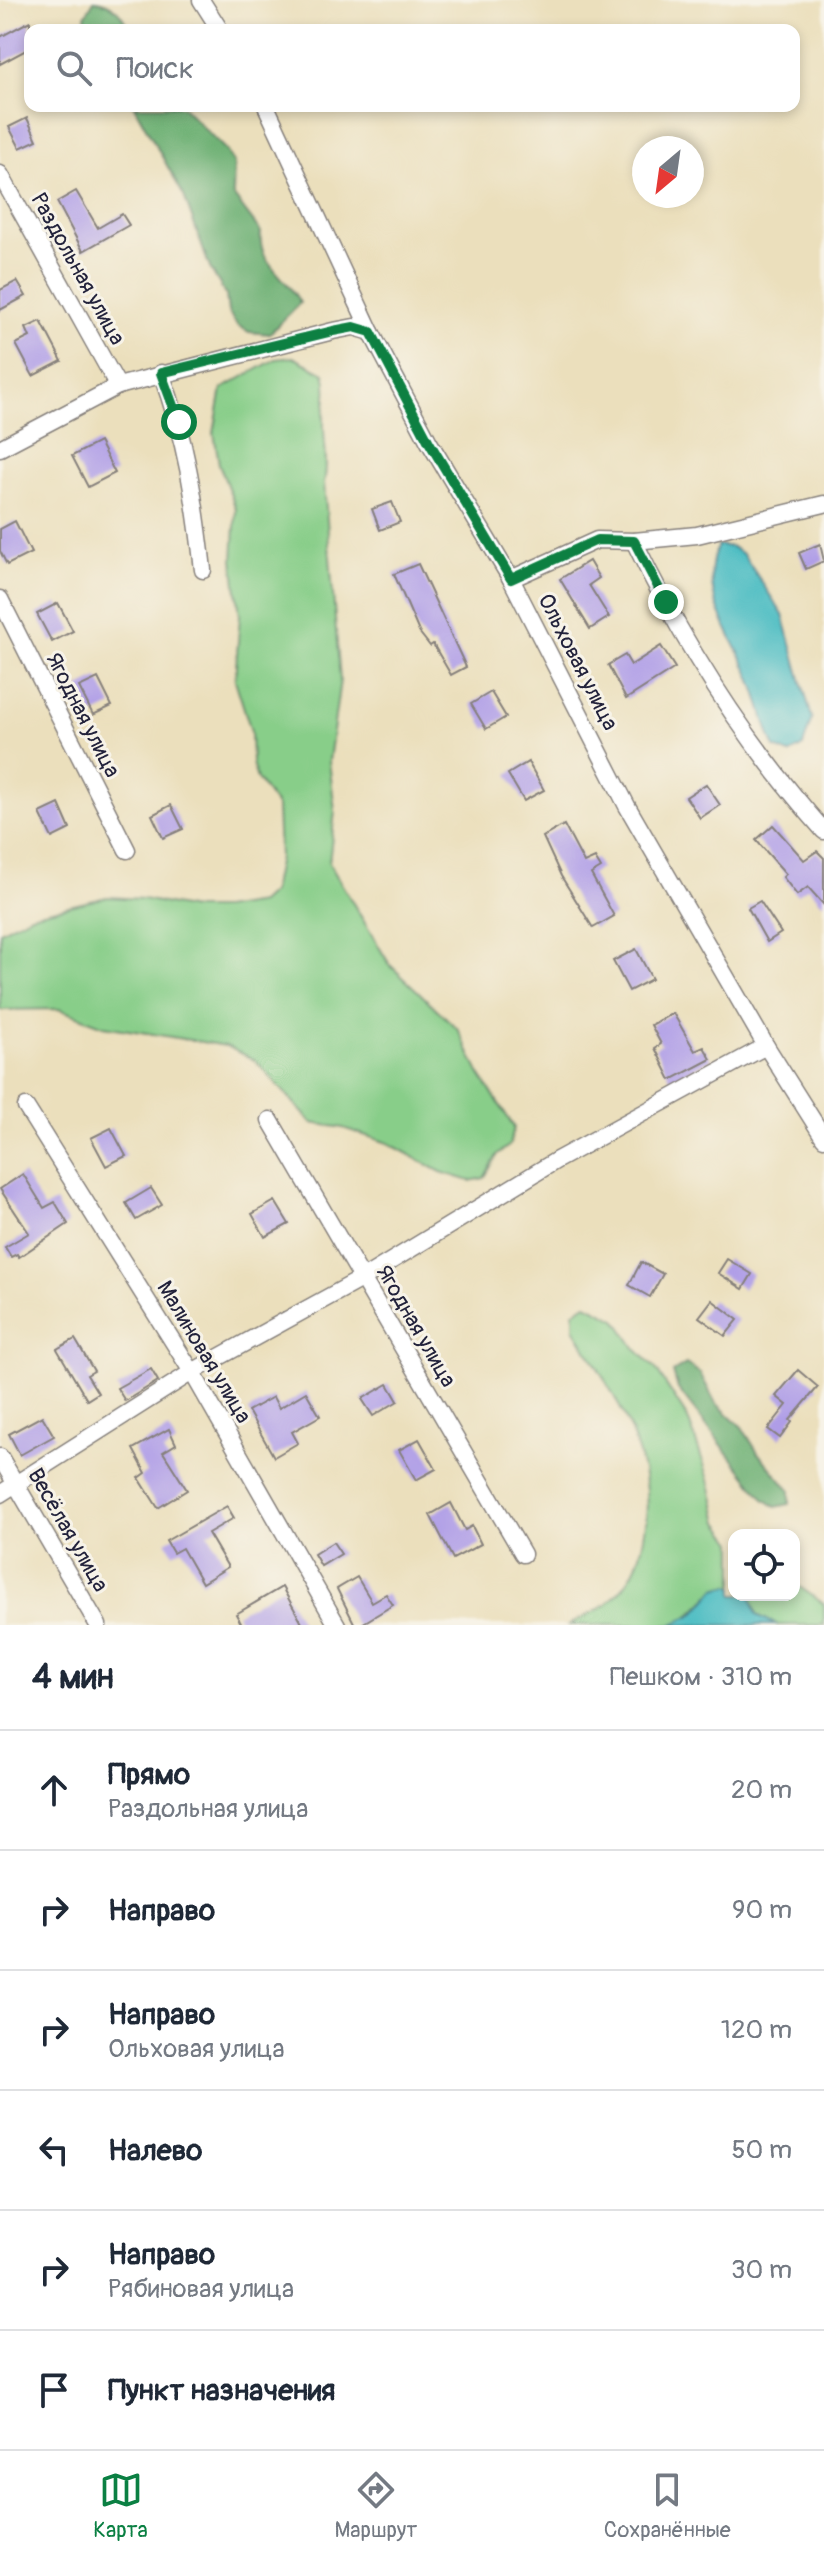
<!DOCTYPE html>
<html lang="ru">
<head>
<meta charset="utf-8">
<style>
  body { margin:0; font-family:Pangolin,sans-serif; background:#f2f2f3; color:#1f2937 }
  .controls { position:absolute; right:24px; bottom:24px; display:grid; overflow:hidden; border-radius:16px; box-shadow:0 4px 12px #0003 }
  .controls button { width:72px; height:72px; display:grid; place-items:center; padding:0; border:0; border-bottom:2px solid #e0e1e3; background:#fff; color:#1f2937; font:40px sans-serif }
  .compass { position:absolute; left:632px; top:136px; width:72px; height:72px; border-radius:50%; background:#fff; box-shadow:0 4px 12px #0003; rotate:209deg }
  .stop { position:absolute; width:24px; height:24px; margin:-18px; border:6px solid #0b8043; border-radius:50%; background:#fff }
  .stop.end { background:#0b8043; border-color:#fff; box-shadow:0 2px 8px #0008 }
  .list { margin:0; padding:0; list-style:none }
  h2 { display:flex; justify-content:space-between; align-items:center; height:104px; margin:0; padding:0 32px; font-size:34px }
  h2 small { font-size:26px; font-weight:400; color:#747a83 }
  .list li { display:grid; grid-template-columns:52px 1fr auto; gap:24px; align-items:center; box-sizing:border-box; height:120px; padding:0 32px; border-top:2px solid #e0e1e3 }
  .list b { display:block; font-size:30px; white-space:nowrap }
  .list p { margin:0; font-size:26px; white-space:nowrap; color:#747a83 }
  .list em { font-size:26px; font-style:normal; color:#747a83 }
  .icon { flex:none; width:44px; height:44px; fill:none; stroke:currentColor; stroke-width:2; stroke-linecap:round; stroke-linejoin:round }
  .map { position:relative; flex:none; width:824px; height:1625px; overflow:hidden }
  .search { position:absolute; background:#fff; box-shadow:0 4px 12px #0003; left:24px; right:24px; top:24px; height:88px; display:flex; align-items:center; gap:20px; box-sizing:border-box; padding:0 28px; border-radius:16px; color:#747a83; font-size:30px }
  .sheet { height:824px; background:#fff }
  nav { display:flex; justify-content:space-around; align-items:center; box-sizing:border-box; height:112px; border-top:2px solid #e0e1e3; background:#fff; font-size:22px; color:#747a83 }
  nav a { display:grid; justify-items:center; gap:4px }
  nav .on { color:#0b8043 }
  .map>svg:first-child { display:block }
  .green { fill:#88ce89; stroke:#557862; stroke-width:2 }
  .forest { fill:#6eb175; stroke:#486a58; stroke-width:2 }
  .water { fill:#4ebdc3; stroke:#38707f; stroke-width:2 }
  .building { fill:#af9de7 }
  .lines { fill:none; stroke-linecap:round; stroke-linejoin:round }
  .street-casing { stroke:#86807c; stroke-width:19 }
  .street { stroke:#fff; stroke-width:16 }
  .route { stroke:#0b8043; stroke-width:10 }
  .labels { text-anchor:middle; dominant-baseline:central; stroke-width:6; stroke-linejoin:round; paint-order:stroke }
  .street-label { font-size:22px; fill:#22223b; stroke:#f7f3e8 }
</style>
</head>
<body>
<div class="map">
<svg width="824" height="1625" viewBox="0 0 824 1625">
  <rect width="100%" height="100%" fill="#f7f3e8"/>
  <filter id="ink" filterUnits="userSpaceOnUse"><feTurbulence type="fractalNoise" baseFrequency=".0125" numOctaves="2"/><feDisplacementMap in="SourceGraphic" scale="16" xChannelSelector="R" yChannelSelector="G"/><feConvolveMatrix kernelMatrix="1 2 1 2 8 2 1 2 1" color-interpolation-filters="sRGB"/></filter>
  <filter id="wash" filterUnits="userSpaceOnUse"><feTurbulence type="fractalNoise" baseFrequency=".006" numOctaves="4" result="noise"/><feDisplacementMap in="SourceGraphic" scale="32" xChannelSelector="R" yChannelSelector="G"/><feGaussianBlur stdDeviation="1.8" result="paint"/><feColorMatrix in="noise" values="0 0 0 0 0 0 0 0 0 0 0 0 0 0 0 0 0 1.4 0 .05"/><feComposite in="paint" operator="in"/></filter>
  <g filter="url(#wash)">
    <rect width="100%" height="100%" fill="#ebdfbc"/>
    <g class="green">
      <path d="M293,357L324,373C329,390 325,401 324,418C323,441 329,461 324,483L340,680L329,761L335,811L329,863L390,965L458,1029L479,1073L514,1127L510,1145L498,1154L484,1178L470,1181L441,1172L388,1143L343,1128L312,1123L255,1060L226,1046L104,1026L59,1009L0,1010V931L31,915L107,897L143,899L193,909H223L260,903L272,892L279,857L277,807L257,779L252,763L251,731L235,680L240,615L233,560L236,509L219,464L214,433L222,389L276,359Z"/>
      <path d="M586,1304L616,1319L636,1349L656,1369L688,1419L709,1479L719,1522L734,1542V1586C708,1584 698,1618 672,1625C647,1625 596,1625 569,1625C582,1617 600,1611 611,1600C630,1584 640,1561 644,1537C659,1457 613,1394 574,1328V1312Z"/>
      <polygon points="794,1583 824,1604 824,1625 777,1625 757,1615 751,1595 794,1595"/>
    </g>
    <g class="forest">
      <path d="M94,1C115,3 121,13 130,30H88L85,16Z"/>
      <path d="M134,106H182L226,150L234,164L233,195L261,232C257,264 288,277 300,303L269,334L249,332L237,325L228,312L226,295L210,268L184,196Z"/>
      <polygon points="686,1364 700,1373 715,1402 742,1427 758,1453 790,1490 790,1504 776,1507 764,1499 678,1389 673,1372"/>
    </g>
    <g class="water">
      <path d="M718,545L732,547L743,554L783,615L812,718L803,746L789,754L775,748C764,726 761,701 751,678C734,637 696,590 718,545Z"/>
      <polygon points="730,1585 734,1586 734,1595 751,1595 757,1615 777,1625 671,1625 694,1614 715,1589"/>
    </g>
    <g id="blocks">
      <g class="building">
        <polygon points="30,21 30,48 0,64 0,37"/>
        <polygon points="27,118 37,140 20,148 9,127"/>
        <polygon points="76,191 98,228 122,214 129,225 83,251 57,202"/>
        <polygon points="17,281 26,296 0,310 0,290"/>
        <polygon points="41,321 62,361 33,376 16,344 30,337 26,328"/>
        <polygon points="99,442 115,473 88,487 72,456"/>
        <polygon points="392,502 400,522 380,530 372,509"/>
        <polygon points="15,521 31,553 7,565 0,551 0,529"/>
        <polygon points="820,544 824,561 806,569 799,553"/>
        <polygon points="589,561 599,578 589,585 609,617 590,629 560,579"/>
        <polygon points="418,564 466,667 451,675 433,644 430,646 419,632 394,574"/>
        <polygon points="58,603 73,631 52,642 37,614"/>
        <polygon points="661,646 675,668 626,699 608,665 625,655 631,665"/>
        <polygon points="98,678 112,706 93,715 79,687"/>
        <polygon points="491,692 506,717 486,729 471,704"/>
        <polygon points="528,762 544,790 524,801 508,774"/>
        <polygon points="706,784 720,805 700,818 686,797"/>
        <polygon points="59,804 70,829 52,838 40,813"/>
        <polygon points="171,805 183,829 163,838 152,815"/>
        <polygon points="564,825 584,863 595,858 601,868 591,874 614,916 593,928 561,876 543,837"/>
        <polygon points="773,825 804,860 817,851 824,858 824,905 808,887 797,895 783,877 786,874 756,840"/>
        <polygon points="760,901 781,933 767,942 748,908"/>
        <polygon points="636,949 652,979 629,991 613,961"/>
        <polygon points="673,1013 695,1051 704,1047 711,1059 671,1080 655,1048 661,1044 651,1025"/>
        <polygon points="111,1128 126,1156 106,1166 91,1138"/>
        <polygon points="23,1174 44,1208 55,1202 68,1224 19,1257 17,1254 11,1257 5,1247 29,1233 0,1189"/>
        <polygon points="151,1188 162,1205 136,1220 126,1203"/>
        <polygon points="275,1201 289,1224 265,1237 252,1214"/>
        <polygon points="727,1259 752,1274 743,1289 718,1273"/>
        <polygon points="641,1262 663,1274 650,1297 629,1285"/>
        <polygon points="712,1300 738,1320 725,1336 699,1317"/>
        <polygon points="75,1339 94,1371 87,1375 98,1393 87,1400 57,1349"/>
        <polygon points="151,1369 158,1381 125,1401 117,1388"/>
        <polygon points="798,1370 818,1387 790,1420 792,1422 780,1438 768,1429 787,1405 776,1396"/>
        <polygon points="388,1384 398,1401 373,1416 362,1399"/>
        <polygon points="306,1392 320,1416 292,1432 298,1443 274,1457 248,1411 273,1397 279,1408"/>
        <polygon points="42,1416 54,1436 20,1455 9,1434"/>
        <polygon points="169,1429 176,1444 163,1452 187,1490 158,1508 139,1478 146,1473 133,1449"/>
        <polygon points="419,1439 436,1469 416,1480 399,1450"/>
        <polygon points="451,1503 465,1530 472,1526 481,1544 453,1559 430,1515"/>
        <polygon points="227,1506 234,1518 208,1533 228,1567 202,1583 182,1548 173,1553 166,1541"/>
        <polygon points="333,1542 341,1554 321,1566 314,1554"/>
        <polygon points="357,1577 372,1602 386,1594 393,1605 360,1625 355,1625 337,1589"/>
        <polygon points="282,1587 303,1625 242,1625 236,1614"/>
      </g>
    </g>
  </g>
  <g filter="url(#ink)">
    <use href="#blocks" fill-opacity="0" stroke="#86807c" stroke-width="2"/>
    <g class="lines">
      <g class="street-casing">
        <g id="street">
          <polyline points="201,0 220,30"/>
          <polyline points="266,106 371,332"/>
          <polyline points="0,174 118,386"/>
          <path d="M161,373C186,440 195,499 203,570"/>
          <polyline points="0,448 118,386 333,331 354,327 371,332 429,442 511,579 627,806 766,1046 824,1138"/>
          <path d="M634,541C684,646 748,745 824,831"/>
          <polyline points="511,579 597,540 634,541 697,535 824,504"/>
          <polyline points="0,599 127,850"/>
          <polyline points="26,1107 192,1372 337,1625"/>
          <polyline points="270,1120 523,1554"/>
          <polyline points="0,1457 98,1625"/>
          <polyline points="0,1494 192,1372 363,1278 557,1160 766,1046"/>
        </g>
      </g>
      <use href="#street" class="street"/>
    </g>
  </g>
  <g class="lines" filter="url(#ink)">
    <polyline class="route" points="179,422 161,373 333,331 354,327 371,332 429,442 511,579 597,540 634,541 666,602"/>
  </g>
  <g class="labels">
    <g class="street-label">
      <text transform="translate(78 269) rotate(61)">Раздольная улица</text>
      <text transform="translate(578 662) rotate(63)">Ольховая улица</text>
      <text transform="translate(83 715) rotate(63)">Ягодная улица</text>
      <text transform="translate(416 1326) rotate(60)">Ягодная улица</text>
      <text transform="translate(204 1352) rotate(59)">Малиновая улица</text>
      <text transform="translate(68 1530) rotate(60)">Весёлая улица</text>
    </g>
  </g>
</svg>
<div class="controls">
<button><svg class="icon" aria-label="locate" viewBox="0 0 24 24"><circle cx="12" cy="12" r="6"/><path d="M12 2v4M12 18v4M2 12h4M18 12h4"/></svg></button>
</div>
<svg class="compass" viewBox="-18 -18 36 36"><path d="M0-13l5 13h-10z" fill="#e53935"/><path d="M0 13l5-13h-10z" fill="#747a83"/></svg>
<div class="stop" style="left:179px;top:422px"></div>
<div class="stop end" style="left:666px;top:602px"></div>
<div class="search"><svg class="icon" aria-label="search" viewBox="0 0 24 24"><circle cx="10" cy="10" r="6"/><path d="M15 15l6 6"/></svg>Поиск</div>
</div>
<section class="sheet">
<h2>4 мин<small>Пешком · 310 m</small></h2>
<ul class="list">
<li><svg class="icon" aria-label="ahead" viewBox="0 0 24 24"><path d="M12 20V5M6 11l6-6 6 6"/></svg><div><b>Прямо</b><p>Раздольная улица</p></div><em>20 m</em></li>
<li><svg class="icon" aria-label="right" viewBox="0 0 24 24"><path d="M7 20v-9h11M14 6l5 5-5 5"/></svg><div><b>Направо</b></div><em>90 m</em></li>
<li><svg class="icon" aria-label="right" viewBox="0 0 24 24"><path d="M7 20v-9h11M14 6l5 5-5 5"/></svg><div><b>Направо</b><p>Ольховая улица</p></div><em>120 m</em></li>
<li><svg class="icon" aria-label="left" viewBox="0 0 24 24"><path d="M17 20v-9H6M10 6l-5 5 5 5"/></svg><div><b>Налево</b></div><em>50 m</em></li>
<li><svg class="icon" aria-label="right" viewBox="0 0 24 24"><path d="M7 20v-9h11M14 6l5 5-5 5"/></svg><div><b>Направо</b><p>Рябиновая улица</p></div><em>30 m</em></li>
<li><svg class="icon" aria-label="arrive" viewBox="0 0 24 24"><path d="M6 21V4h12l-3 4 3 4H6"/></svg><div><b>Пункт назначения</b></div></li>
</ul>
</section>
<nav>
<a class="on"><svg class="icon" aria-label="map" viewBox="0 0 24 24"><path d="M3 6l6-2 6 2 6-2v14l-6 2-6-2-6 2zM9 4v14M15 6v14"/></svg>Карта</a>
<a><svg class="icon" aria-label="directions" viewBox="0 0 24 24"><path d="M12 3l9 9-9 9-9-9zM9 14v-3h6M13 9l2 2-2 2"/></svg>Маршрут</a>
<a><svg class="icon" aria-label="saved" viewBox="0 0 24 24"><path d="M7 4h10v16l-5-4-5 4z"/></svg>Сохранённые</a>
</nav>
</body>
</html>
